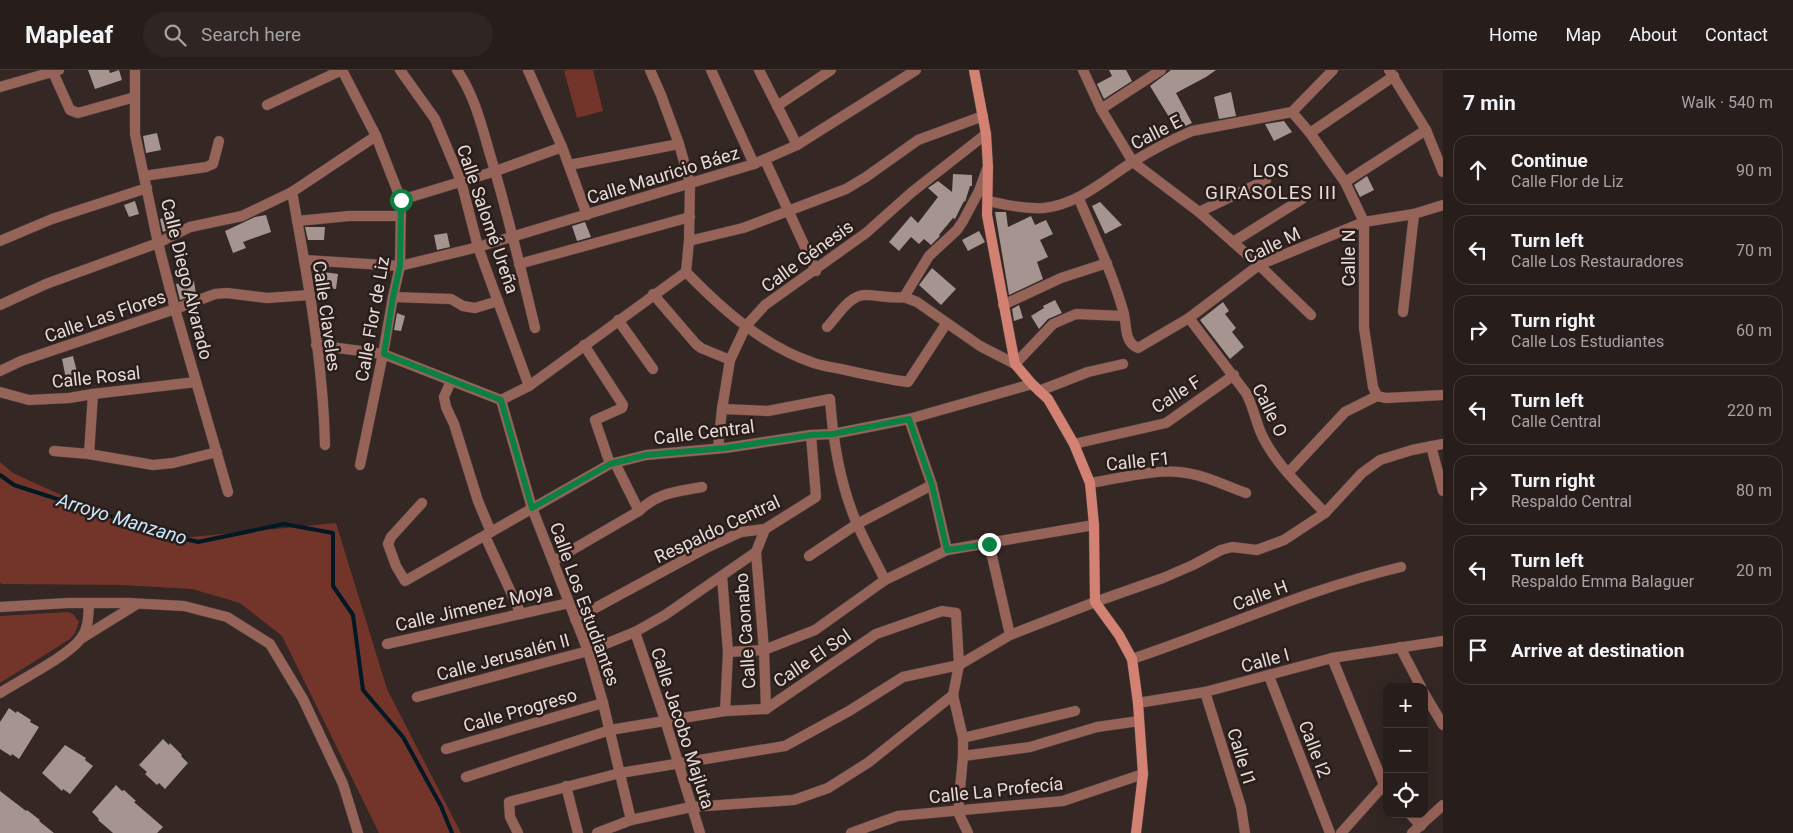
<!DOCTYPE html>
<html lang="en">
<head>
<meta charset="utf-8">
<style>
  body { margin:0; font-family:Roboto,sans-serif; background:#2f2624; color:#f1f3f6 }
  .controls { position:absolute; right:15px; bottom:15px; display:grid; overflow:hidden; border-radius:10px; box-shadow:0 5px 20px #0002 }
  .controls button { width:45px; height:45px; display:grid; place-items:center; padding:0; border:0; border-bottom:1px solid #433b3a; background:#271d1b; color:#f1f3f6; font:25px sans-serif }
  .stop { position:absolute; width:15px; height:15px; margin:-11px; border:4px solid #0b8043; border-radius:50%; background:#fff }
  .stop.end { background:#0b8043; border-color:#fff; box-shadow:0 1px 5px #0008 }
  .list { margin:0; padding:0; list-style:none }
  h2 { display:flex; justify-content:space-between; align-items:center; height:65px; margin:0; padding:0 20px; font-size:21px }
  h2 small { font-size:16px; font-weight:400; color:#a4a2a3 }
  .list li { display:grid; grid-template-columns:32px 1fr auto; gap:15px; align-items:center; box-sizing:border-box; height:70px; margin:0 10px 10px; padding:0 10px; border:1px solid #433b3a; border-radius:15px }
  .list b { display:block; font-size:19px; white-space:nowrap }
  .list p { margin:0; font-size:16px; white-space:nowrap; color:#a4a2a3 }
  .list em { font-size:16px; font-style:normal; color:#a4a2a3 }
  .icon { flex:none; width:28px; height:28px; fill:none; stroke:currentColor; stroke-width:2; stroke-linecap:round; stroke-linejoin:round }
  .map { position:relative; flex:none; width:1443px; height:763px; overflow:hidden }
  header { display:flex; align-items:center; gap:30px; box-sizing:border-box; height:70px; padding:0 25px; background:#271d1b; border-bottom:1px solid #433b3a }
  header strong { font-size:24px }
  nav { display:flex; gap:28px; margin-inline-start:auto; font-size:18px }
  .search { width:350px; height:45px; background:#2f2624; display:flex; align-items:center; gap:12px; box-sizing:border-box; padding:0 18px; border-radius:28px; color:#a4a2a3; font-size:19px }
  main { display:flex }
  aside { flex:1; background:#271d1b }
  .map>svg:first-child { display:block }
  .green { fill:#733429 }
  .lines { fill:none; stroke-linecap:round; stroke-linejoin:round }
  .stream { stroke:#021824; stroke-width:4 }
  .building { fill:#a59490 }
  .street-casing { stroke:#504441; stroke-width:11 }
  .secondary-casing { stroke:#504441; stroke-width:11 }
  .street { stroke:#966359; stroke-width:10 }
  .secondary { stroke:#d38172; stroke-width:10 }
  .route { stroke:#0b8043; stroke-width:6 }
  .labels { text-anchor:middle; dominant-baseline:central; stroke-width:5; stroke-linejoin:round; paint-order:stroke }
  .street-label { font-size:18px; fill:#e5dbd9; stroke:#2a1d1a }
  .neighbourhood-label { font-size:19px; letter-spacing:1px; fill:#e5dbd9; stroke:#2a1d1a }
  .water-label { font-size:19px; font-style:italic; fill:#c4eaff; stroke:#2a1d1a }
</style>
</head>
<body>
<header>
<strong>Mapleaf</strong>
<div class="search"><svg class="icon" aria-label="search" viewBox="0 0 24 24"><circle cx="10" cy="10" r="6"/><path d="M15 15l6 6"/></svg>Search here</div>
<nav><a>Home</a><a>Map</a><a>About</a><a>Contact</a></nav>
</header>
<main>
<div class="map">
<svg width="1443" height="763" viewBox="0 0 1443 763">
  <rect width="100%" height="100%" fill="#342724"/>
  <g class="green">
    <polygon points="567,0 593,0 603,41 577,48 564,1"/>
    <polygon points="0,392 13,403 160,470 336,453 387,619 461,763 379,763 282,566 240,533 192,519 122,515 3,514 0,513"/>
    <polygon points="68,542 73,544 79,552 75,563 70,569 0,613 0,546"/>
  </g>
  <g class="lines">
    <polyline class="stream" points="0,405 14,415 165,464 198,472 284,454 333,463 333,516 353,545 363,620 403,667 441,736 452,763"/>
  </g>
  <g class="building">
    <polygon points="88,0 109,0 110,3 119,0 122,10 95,19"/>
    <polygon points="1109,0 1126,0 1132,11 1104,29 1097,14 1112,6"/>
    <polygon points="1171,0 1216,0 1206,7 1176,23 1192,53 1177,60 1150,16"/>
    <polygon points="1231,22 1236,46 1219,49 1214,27"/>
    <polygon points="1284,51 1292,62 1274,71 1265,54"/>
    <polygon points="157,63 161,80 146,83 143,66"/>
    <polygon points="953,104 972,105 972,116 970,116 965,132 964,131 955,149 953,148 939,165 940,166 931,175 924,169 919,174 911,167 899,181 889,172 911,146 918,153 938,127 928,118 938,111 952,122"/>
    <polygon points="1367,106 1374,120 1360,127 1354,115"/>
    <polygon points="135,131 139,144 129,147 124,135"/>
    <polygon points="1100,132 1122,155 1105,164 1092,136"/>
    <polygon points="995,142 1006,142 1008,157 1031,146 1035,155 1046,150 1053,164 1040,170 1048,187 1037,192 1043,209 1009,225"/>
    <polygon points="266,145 271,162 243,172 246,178 233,183 225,161 255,147"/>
    <polygon points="167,147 170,159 163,162 160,149"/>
    <polygon points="585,152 591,167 577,171 572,156"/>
    <polygon points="305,157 325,157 324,170 308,170"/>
    <polygon points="979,161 985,172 968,181 962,170"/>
    <polygon points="447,163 450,177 437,180 434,165"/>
    <polygon points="932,198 956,219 941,235 919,215"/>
    <polygon points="316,201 338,204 336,219 315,216"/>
    <polygon points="194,211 196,224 180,230 176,214"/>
    <polygon points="1055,230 1062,243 1048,249 1039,259 1031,246 1044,238 1043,236"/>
    <polygon points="1223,232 1229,241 1225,244 1236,258 1232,262 1244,277 1230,289 1200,250"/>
    <polygon points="1019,235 1023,248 1014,251 1012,239"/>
    <polygon points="397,243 405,246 401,261 394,260"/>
    <polygon points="73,286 78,306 66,309 62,289"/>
    <polygon points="9,638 16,643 17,641 31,650 30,652 39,657 19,689 12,684 11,686 0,679 0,652"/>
    <polygon points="163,669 169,675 170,673 182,685 181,686 188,693 165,719 159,713 157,715 145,704 147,702 139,695"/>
    <polygon points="65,675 86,688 85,690 93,696 70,724 63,719 62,721 42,703"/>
    <polygon points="116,715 122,721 124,720 136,731 134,732 163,757 157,763 113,763 98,750 99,749 92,742"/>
    <polygon points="0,721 26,741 27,740 40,750 39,751 54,763 0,763"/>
  </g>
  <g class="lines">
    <g class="street-casing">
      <g id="street">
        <polyline points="52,0 70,40 78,43 135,27"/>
        <polyline points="135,0 135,64 158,173 175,239 228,422"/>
        <polyline points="342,0 376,66 401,130 400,196 393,227 383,284 360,395"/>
        <polyline points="400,0 435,49 461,111 478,177 529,316"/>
        <path d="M457,0C474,25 481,53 489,81C507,140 521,199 535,258"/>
        <polyline points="528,0 562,77 587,145"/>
        <polyline points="650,0 661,25 679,74 690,113 689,171 686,202"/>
        <polyline points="711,0 754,94"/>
        <polyline points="759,0 797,75"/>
        <polyline points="1083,0 1101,39 1133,92 1199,142 1259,195 1311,245"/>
        <polyline points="1389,0 1426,60 1443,102"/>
        <polyline points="0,17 59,0"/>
        <polyline points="267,35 342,0"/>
        <polyline points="777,36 831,0"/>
        <polyline points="1101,39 1161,0"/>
        <polyline points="1292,42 1310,63 1345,112 1364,152 1364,258 1373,317 1377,326"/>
        <polyline points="1310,63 1394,6"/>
        <polyline points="765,90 816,201"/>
        <polyline points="569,95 679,74"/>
        <polyline points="144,106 206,97 213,94 219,71"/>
        <polyline points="1345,112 1426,60"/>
        <path d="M292,122C307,205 323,290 325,375"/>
        <path d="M1079,129C1095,167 1113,204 1124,244C1127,257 1124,272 1138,278L1189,248L1259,195L1364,152L1414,144L1443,135"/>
        <polyline points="401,130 496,101 562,77"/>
        <path d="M988,131C1007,135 1024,139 1044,138C1078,134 1103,111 1131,93C1150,81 1171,70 1192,61L1292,42L1333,0"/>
        <polyline points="1199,142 1266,110"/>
        <polyline points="297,151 349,146 401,146"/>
        <polyline points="0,171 52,149 147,118"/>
        <polyline points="689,171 743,158 846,119 866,107 918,70 983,46"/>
        <polyline points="1233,172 1302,129"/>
        <polyline points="304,190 400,196 478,177 754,94 797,75 916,0"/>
        <polyline points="519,194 690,147"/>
        <path d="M686,202C721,238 762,275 811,292C821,296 831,297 841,299C863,304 885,309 908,312L946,254"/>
        <polyline points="653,224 696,274 701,278 730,290"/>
        <polyline points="393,227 451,229 463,236 475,238 498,231"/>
        <polyline points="904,227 917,232 980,276 1015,294 1053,254 1076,244 1124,246"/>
        <polyline points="904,227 929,186 957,160 963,151 979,121 987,99"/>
        <polyline points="0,235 46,214 158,173 190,157 242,146 292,122 376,66"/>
        <polyline points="1003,235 1061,208 1107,193"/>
        <polyline points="1403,242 1414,144"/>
        <path d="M1189,248L1246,323C1253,336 1255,349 1261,363C1275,394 1302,418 1325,443"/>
        <polyline points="618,250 653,299"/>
        <path d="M827,257C837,247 849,225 865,225C878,225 891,229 904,227"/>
        <polyline points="316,275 383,284 501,330 529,316 686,202"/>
        <polyline points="584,275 623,335 622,338 595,350 610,394"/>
        <polyline points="0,301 21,291 175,239 215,224 227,223 267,228 310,225"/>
        <polyline points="451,311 444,327 446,337 454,354 478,431 491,462"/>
        <polyline points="1039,321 1088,302 1123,294"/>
        <polyline points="0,322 29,330 69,328 93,324 196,312"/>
        <polyline points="501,330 532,438 588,581 603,633 631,750"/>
        <path d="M722,339L768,341L830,329C833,372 840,416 858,456C866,474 876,492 885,510"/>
        <polyline points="909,349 932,415 947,480"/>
        <polyline points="1074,374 1166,353 1234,305"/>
        <polyline points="1431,376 1443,421"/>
        <polyline points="718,378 722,339 730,290 746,256 765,235 866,163 912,122 986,64"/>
        <polyline points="54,381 89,384 153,395 173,393 217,382"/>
        <polyline points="89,384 93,324"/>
        <polyline points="1288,403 1345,342 1377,326 1386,328 1443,325"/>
        <path d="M1090,413C1117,409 1153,399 1179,402C1202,404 1224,415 1246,423"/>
        <polyline points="422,433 391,467 388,474 396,496 405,511 610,394 646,385 725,378 811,365 833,364 909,349 1032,314"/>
        <path d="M639,441C658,422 677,422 702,417"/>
        <polyline points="485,466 521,544"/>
        <polyline points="989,473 1010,565"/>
        <polyline points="756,482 764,580 766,639"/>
        <polyline points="809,486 857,454 932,415"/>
        <polyline points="553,491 639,441 615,393"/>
        <polyline points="722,506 728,582 725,641"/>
        <polyline points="0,537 68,533 128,533 184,536 227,547 270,574 303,629 343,714 358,763"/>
        <polyline points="575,549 706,478 741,462 765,459 816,427 811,365"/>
        <polyline points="635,562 665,650 700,763"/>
        <polyline points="82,568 137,534"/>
        <polyline points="387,574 569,533"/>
        <polyline points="1400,577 1421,617"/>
        <polyline points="728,582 764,580 815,560 885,510 947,480 1094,455"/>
        <polyline points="1332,588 1384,715 1387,719"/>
        <path d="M1132,589C1222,559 1308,519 1401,497"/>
        <polyline points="1269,606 1330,763"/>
        <polyline points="1205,622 1241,737 1245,763"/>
        <path d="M0,623C20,610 70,585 81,568C89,558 88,546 89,534"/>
        <polyline points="1424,623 1443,655"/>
        <polyline points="417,627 588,581 635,562 665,545 756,482 765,459"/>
        <polyline points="1138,633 1205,622 1332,588 1443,571"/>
        <polyline points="963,668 1075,641"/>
        <polyline points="446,679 603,633"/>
        <polyline points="963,686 1030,677 1097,657 1139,651"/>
        <polyline points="466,707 610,660 725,641 766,639 876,564 942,541 956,543 959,595 953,625 963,668 963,686 958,742 968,763"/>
        <polyline points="566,716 578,763"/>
        <polyline points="1410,744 1421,756"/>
        <polyline points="518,763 510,747 509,732 620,703 785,676 849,641 903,607 959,595 1010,565 1095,532 1163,508 1193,495 1221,480 1232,477 1257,480 1284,470 1325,443 1362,403 1380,390 1412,380 1443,374"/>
        <polyline points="597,763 631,750 691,737 794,730 828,718 869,692 953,625"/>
        <polyline points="851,763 898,746 1063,731 1143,704"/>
        <polyline points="1341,763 1384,715"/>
        <polyline points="1412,763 1443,735"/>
      </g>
    </g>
    <g class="secondary-casing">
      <polyline id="secondary" points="974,0 986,64 988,97 987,145 1015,294 1032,314 1048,329 1074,374 1090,413 1094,455 1095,532 1119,565 1132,589 1138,633 1143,704 1136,763"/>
    </g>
    <use href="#street" class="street"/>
    <use href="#secondary" class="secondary"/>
  </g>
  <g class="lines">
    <polyline class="route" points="401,130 400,196 393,227 384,284 501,330 532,438 610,394 646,385 725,378 811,365 833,364 909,349 932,415 947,480 989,474"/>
  </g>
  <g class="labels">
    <g class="street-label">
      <text transform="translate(1156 62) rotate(-27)">Calle E</text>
      <text transform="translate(663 105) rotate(-17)">Calle Mauricio Báez</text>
      <text transform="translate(488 149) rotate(71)">Calle Salomé Ureña</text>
      <text transform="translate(1272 175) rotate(-26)">Calle M</text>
      <text transform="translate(807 186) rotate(-36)">Calle Génesis</text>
      <text transform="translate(1348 188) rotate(-90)">Calle N</text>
      <text transform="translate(187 209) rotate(76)">Calle Diego Alvarado</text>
      <text transform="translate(105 246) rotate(-19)">Calle Las Flores</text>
      <text transform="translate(327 246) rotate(82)">Calle Claveles</text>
      <text transform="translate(372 249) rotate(-80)">Calle Flor de Liz</text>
      <text transform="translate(96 307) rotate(-6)">Calle Rosal</text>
      <text transform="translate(1176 324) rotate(-32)">Calle F</text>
      <text transform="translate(1270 340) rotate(64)">Calle O</text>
      <text transform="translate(704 362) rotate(-7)">Calle Central</text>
      <text transform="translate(1138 391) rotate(-6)">Calle F1</text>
      <text transform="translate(717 459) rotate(-25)">Respaldo Central</text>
      <text transform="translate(1260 525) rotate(-20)">Calle H</text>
      <text transform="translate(585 534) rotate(70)">Calle Los Estudiantes</text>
      <text transform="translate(474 537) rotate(-13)">Calle Jimenez Moya</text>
      <text transform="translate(745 561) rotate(-94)">Calle Caonabo</text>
      <text transform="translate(503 587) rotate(-15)">Calle Jerusalén II</text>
      <text transform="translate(812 588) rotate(-34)">Calle El Sol</text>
      <text transform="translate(1265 590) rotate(-15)">Calle I</text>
      <text transform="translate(520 640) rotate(-16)">Calle Progreso</text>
      <text transform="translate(683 658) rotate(72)">Calle Jacobo Majluta</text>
      <text transform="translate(1315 679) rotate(69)">Calle I2</text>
      <text transform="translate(1242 687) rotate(73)">Calle I1</text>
      <text transform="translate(996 720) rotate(-6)">Calle La Profecía</text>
    </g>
    <g class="neighbourhood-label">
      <text x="1271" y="100">LOS<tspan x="1271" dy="22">GIRASOLES III</tspan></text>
    </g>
    <g class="water-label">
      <text transform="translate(122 449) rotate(17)">Arroyo Manzano</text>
    </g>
  </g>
</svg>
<div class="controls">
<button>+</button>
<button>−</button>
<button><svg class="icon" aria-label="locate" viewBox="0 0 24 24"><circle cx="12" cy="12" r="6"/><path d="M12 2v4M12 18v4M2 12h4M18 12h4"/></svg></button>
</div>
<div class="stop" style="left:401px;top:130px"></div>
<div class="stop end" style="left:989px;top:474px"></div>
</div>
<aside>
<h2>7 min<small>Walk · 540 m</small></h2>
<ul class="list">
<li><svg class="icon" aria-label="ahead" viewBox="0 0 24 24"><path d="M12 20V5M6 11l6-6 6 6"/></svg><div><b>Continue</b><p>Calle Flor de Liz</p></div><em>90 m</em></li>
<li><svg class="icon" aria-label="left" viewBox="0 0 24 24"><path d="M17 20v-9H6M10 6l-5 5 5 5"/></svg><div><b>Turn left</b><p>Calle Los Restauradores</p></div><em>70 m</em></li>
<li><svg class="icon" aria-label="right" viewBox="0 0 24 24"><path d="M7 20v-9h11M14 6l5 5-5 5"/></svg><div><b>Turn right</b><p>Calle Los Estudiantes</p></div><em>60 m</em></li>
<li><svg class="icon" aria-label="left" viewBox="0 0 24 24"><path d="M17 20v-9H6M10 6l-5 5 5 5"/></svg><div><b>Turn left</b><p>Calle Central</p></div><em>220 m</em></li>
<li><svg class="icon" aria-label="right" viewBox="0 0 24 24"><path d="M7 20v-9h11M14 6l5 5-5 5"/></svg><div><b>Turn right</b><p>Respaldo Central</p></div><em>80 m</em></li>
<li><svg class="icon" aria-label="left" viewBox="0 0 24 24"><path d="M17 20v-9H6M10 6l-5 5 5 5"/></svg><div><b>Turn left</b><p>Respaldo Emma Balaguer</p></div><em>20 m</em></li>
<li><svg class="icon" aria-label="arrive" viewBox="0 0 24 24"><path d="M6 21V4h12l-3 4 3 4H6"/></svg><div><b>Arrive at destination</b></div></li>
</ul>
</aside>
</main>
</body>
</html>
